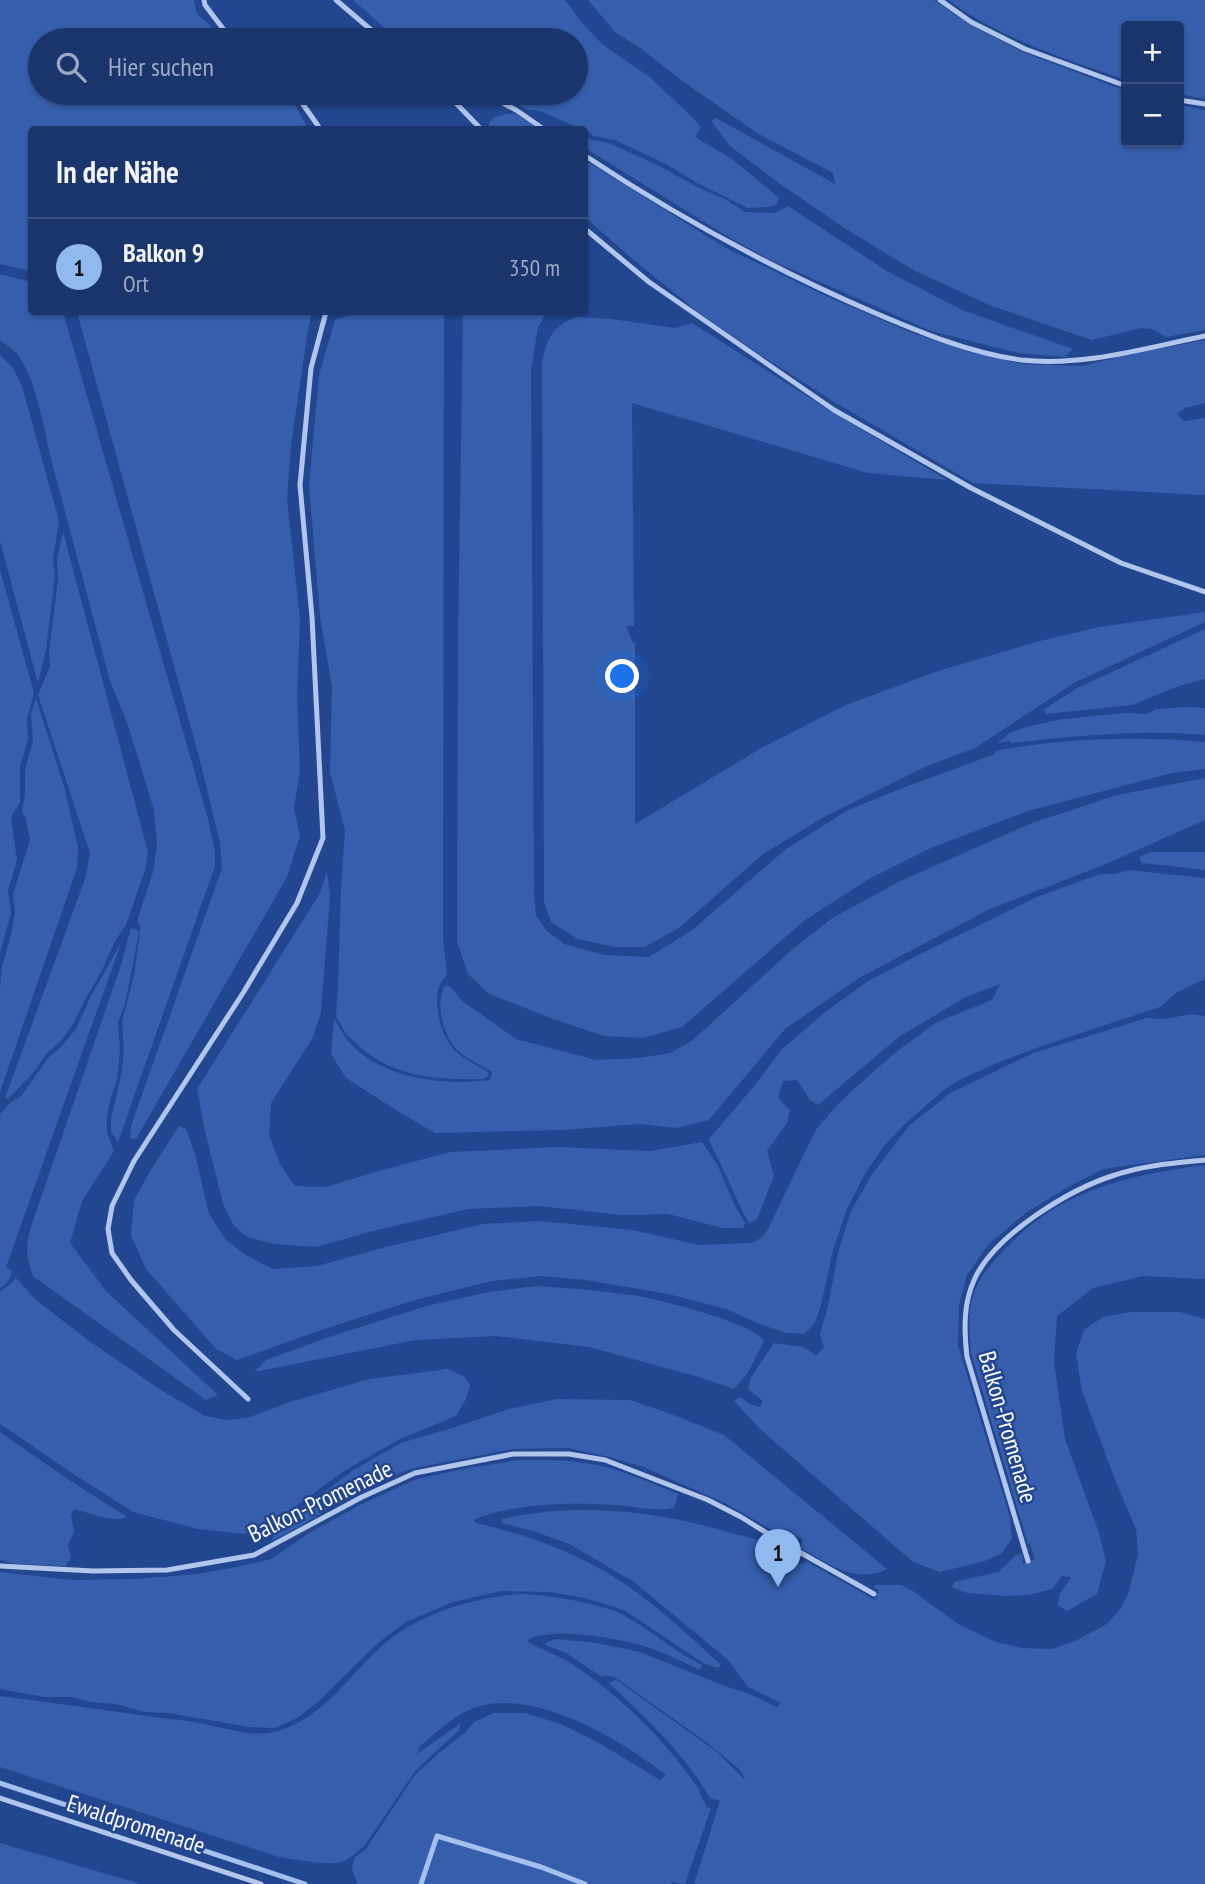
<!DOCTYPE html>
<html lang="de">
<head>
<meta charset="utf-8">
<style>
  body { margin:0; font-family:"PT Sans Narrow",sans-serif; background:#273f74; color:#f1f3f6 }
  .controls { position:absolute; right:21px; top:21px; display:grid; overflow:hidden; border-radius:7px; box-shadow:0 2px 5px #0004 }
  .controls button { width:63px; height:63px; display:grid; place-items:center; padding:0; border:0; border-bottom:2px solid #384f7f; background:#1a346c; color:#f1f3f6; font:35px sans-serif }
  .you { position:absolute; left:623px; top:677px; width:24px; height:24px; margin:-18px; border:5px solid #fff; border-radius:50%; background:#1a73e8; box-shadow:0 0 0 10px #1a73e833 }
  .badge { display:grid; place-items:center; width:46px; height:46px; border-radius:50%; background:#90b9f0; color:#111; font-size:23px; font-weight:700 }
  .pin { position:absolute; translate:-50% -58px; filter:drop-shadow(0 2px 4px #0008) }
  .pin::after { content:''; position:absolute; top:37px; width:24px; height:21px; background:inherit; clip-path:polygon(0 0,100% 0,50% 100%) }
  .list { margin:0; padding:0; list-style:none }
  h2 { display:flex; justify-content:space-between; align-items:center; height:91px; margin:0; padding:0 28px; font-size:30px }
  h2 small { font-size:23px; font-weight:400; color:#9faac2 }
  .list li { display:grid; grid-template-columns:46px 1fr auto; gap:21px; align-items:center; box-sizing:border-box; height:98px; padding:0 28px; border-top:2px solid #384f7f }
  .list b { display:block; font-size:26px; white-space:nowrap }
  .list p { margin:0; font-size:23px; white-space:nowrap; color:#9faac2 }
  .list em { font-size:23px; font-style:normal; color:#9faac2 }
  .icon { flex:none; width:38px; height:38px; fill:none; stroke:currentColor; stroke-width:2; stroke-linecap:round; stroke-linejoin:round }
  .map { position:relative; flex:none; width:1205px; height:1884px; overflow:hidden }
  .search { position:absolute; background:#1a346c; box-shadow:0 2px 5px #0004; left:28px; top:28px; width:560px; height:77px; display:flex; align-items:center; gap:18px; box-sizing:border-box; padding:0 24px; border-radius:38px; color:#9faac2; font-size:26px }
  .panel { position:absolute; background:#1a346c; box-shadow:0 2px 5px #0004; left:28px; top:126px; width:560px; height:189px; border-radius:7px }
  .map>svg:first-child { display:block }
  .green { fill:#365ead }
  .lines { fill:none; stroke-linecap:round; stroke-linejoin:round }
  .stream { stroke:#a6c0ed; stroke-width:5 }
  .service { stroke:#b2c6ec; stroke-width:5 }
  .labels { text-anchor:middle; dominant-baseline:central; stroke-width:5; stroke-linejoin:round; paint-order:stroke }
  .street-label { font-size:24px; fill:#fff; stroke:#224690 }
</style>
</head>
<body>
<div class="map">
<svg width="1205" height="1884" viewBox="0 0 1205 1884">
  <rect width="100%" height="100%" fill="#224690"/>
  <g class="green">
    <polygon points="0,0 194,0 197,14 226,40 40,40 40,93 285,93 292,99 308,129 32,130 31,271 0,264"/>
    <polygon points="353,0 565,0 582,23 603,45 651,78 693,118 701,127 695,137 732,159 779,198 776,205 768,207 748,208 697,183 666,164 615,140 594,136 584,130 540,111 529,110 494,93 576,93 576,40 398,40"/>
    <polygon points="588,0 934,0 970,25 1023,52 1126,91 1126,142 1179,142 1179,105 1205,110 1205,330 1166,337 1152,329 1141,328 1092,340 992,306 915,271 846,229 780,184 730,146 711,121 716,118 835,184 833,173 757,133 681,80 639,47 616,33"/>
    <path d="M948,0H1205V99L1179,94V26H1126V80C1065,59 1000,38 948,0Z"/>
    <polygon points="505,114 516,114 539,129 489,128 489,124 493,118"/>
    <polygon points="584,137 592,140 609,143 663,168 697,187 725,199 745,212 775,213 788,206 887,271 962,310 1073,349 1065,357 1018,353 931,331 768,259 722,233 585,148"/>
    <polygon points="585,160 726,248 826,296 910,332 970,352 1022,364 1081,366 1142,352 1205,340 1205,403 1185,408 1177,414 1184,421 1205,418 1205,495 973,483 836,403 765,358 699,313 629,256 585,217"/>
    <path d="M0,274L31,282L32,312H63L208,819L215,852V866L118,1142L111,1132V1119L122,1071L124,1048L122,1022L134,975L140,933V926L137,921L153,872L157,846L154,810L128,725L110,681L50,455C44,428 35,375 17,354C13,349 5,344 0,340Z"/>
    <polygon points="77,312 312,312 308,329 291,445 287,499 300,619 297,697 300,771 294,807 300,836 287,877 136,1139 130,1138 131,1126 222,868 220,843 202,768"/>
    <path d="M463,312H547L538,327L531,371L534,894L536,916L547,931L564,944L605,955L649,957L691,931L786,849L848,810L900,789L995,754V751C1060,738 1139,736 1205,742V769L1172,773L1028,811L931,848L869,879L805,920L682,1027L643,1038L604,1036L551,1018L489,994L468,974L457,941L458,637Z"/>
    <path d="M354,313L444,312L443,939L447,975C445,978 442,981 440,984C432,1003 441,1037 455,1051C464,1060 478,1065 488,1072V1076L484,1079C433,1080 385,1077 349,1036L348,1037L336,1016L338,986L341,889L345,831L330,772L332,686L320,617L309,486L319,375L335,320Z"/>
    <path d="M577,317L611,319L675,328L692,323L832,412L947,480L868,473L632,403L634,626H626L633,643L635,642V824L763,747L846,705L938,671L1040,641L1099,627L1205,612V622L1074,683L975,748L927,766L824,817L763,854L679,928L645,947H615L578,939L551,922L544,902L542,363C547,338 552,326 577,317Z"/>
    <polygon points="0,355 13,368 22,386 59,521 53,559 55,575 46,650 38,683 0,541"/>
    <polygon points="63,532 148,852 145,870 126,925 115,941 102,970 86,998 73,1024 60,1042 48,1052 32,1074 9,1098 5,1098 85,879 90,853 38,695 50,666 49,652 58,579 57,559"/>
    <polygon points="0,570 34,693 27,719 28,739 20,767 20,802 11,817 17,860 8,891 11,913 0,953"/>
    <polygon points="1205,629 1205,679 1179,686 1132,705 1046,714 1043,710 1077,688"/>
    <polygon points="36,698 65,790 78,848 77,868 0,1092 0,988 2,967 12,931 15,912 13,895 30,840 26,819 22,811 25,795 25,770 33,740 31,714"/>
    <path d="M1187,707L1205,708V735C1141,729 1075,736 1011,743L1010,741L997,743L1010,733L1026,727L1063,719L1125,713L1147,714L1156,709Z"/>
    <path d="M1205,778V820L1106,864L990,909L859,978L785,1029L709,1120L676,1128L640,1124L562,1130L435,1133L399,1112L346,1078L331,1054L334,1019C339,1026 343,1035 349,1042C382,1079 443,1086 489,1080L491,1078L492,1072C481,1065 466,1059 457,1050C444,1037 434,1002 445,986H450L461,1000L516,1039L596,1060L640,1058L670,1053L693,1040L795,947L831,919L900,881L1032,823L1117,795Z"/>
    <polygon points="1151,852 1205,852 1205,870 1142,863 1139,857"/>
    <path d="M1129,870L1205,878V979L1176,993L1160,1007L1042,1046L997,1063L961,1079L944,1090L906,1123L885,1145L866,1172L847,1209L833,1250L821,1305L815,1323L804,1334L786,1333L757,1323L726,1309L668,1294L586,1280L541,1276L492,1281L415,1300L324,1329L237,1360L216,1349L146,1269L131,1235L134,1200L152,1168L179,1126L186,1129L195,1154L209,1214L226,1240L246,1255L273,1269L317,1266L386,1247L483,1224L541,1221L633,1230L699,1245L751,1243L761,1238L767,1231L816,1129L841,1101L892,1055L937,1022L992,1000L1000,984L966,997L899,1037L818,1105L810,1100L797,1080L783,1081L778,1098L790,1110L787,1123L767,1151L774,1176L757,1219L749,1223C738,1204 731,1185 721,1165C717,1156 712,1149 709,1139L755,1085L781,1050L824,1013L868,981L932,948L1037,897L1100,874H1115Z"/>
    <polygon points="327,871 330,896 321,1013 312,1039 271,1103 269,1135 280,1164 295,1186 326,1187 375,1172 450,1152 559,1147 650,1151 702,1142 718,1166 734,1204 745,1223 743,1228 723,1228 668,1214 622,1215 539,1206 468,1209 373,1231 316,1247 274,1244 247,1237 234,1226 223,1204 205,1132 197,1089 320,893"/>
    <path d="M131,928L137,930L139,932L125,1004L118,1022L120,1051L117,1081L111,1097L107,1115V1133L114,1151L82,1201L70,1243L106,1291L218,1395L206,1400L33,1276C24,1250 26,1243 34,1218L121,965Z"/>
    <path d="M121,943L6,1267L12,1271C10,1279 7,1284 0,1288V1114L10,1103L22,1095L49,1057L61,1047L76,1029L90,998Z"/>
    <polygon points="1191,1014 1205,1016 1205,1155 1103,1169 1070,1186 1027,1212 989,1244 967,1275 959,1305 958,1345 1010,1517 1012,1539 1002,1553 985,1561 940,1572 913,1562 761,1430 734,1401 740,1397 750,1404 760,1407 763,1401 748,1389 751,1377 774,1343 803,1347 816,1355 824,1348 820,1335 828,1305 839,1249 851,1211 872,1174 909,1126 950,1093 1033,1053 1147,1018 1165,1019"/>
    <path d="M1205,1165V1279L1143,1276L1093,1288L1057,1316L1054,1362L1065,1439L1099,1533L1106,1561L1097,1594L1067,1611L1057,1605L1060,1594L1071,1577L1062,1576L1052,1589L1029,1595L1005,1596L967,1593L952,1587L954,1582L998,1572L1016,1555L1022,1554L1023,1564L1035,1559L1030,1544H1028L971,1353C970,1333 967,1314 973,1295C980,1275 993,1261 1007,1247C1062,1189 1129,1175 1205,1165Z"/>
    <polygon points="16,1278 36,1300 89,1341 161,1390 205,1416 226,1420 247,1418 290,1402 369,1379 448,1369 465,1377 470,1385 466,1399 456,1416 398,1440 344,1471 285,1514 244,1534 198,1529 133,1512 72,1473 0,1424 0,1291 8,1286"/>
    <path d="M536,1286C569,1288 601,1291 633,1295C657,1299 754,1323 764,1341L747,1374L734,1389L695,1376L589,1347L496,1336L416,1340L254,1372L266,1360L329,1337L426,1306L489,1292Z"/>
    <path d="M1132,1312H1180L1205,1319V1884H694L720,1801L710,1798C684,1753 647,1719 609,1683L615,1680L618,1681L717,1752L744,1779L745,1778L739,1769L705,1741L620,1681C614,1677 609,1674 602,1677L566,1653L546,1645L547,1642L557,1639L596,1643L640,1652L725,1686L752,1695L777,1707L781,1703L748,1687L728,1660L634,1582L569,1544L533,1531L502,1523V1519C555,1507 611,1508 664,1517C695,1522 727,1532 758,1540L772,1546L771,1551L804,1564L806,1561L875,1600L879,1591L873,1587L876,1585H901L913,1591L958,1624L996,1642L1022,1648L1052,1649L1075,1641L1107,1624L1121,1608L1129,1591L1138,1555L1136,1529L1117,1485L1082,1391L1076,1354L1084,1330L1103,1317Z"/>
    <path d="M557,1399L630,1400L671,1414L724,1435L887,1569C855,1585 829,1563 800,1548L803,1539L784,1532L782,1536L727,1504L643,1467L609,1457L568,1448L512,1449L410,1469L357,1491L302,1525L272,1541L275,1530L292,1516L355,1469L401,1443L452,1428L509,1409Z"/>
    <path d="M0,1432L66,1478L127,1517C110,1523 91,1513 74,1509L71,1515L74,1532L68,1545L71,1557L66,1566L16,1564L0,1560Z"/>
    <path d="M519,1460C541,1460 563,1459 585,1463C617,1467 648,1482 678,1494L674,1508C654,1512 634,1506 614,1505C572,1502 513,1503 474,1520L476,1523C534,1536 592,1558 639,1594C668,1616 695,1641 721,1665L718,1668L703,1663L624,1610L584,1598L551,1592L501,1591L453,1602L406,1622L379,1642L319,1701L297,1718L275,1728L249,1727L168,1713L145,1712L116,1704L91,1702L71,1697H44L0,1689V1572L71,1580L137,1579L198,1574L236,1567L271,1559L309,1533L362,1504L416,1479L469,1468Z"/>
    <path d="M520,1594C549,1595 577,1600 605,1608C612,1610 619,1612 625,1616C652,1631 675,1652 702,1665L700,1670C682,1661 663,1652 644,1646C616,1638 555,1627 529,1639L528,1642C542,1650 558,1655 572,1664C620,1695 669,1744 700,1791L699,1792L707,1807L711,1808L685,1884L672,1882L671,1884H358L352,1870L354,1858L366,1849L414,1776L440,1752L466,1732L474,1722L494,1713H525L561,1724L601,1744L660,1780L666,1775C620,1739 522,1679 463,1713C448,1721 434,1735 420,1746L417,1754L461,1723L459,1730L416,1770L364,1846C357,1852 350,1859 341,1862C324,1866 296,1859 279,1857L0,1767V1696C49,1702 98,1709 147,1716C163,1719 179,1719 194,1722C221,1726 251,1739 278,1731C325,1717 348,1676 383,1645C420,1613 472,1598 520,1594Z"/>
    <polygon points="0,1843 141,1884 0,1884"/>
  </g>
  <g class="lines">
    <g class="stream">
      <polyline points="0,1783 305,1884"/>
      <polyline points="421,1884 437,1836 541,1867 585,1884"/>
    </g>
    <g class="service">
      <polyline points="204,0 205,5 224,30 235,40"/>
      <polyline points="336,0 383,40"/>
      <polyline points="940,0 971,22 1025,49 1126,86"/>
      <polyline points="295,93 321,130"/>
      <polyline points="446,93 482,130"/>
      <polyline points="484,93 516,110 545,130"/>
      <polyline points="1179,100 1205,104"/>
      <path d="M584,155C676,216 773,269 875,313C922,333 970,353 1021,360C1083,367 1145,348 1205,336"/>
      <polyline points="584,228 649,282 834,410 971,488 1121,563 1205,592"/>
      <polyline points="248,1399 174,1330 131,1280 112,1253 108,1229 112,1206 134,1161 243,993 297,903 323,838 312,617 300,485 311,368 326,312"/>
      <path d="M1028,1561L967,1357C964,1330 963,1303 975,1278C996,1234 1070,1189 1115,1175C1144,1165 1175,1163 1205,1160"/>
      <polyline points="0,1566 93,1571 167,1570 254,1555 362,1497 415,1473 513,1454 569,1454 605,1460 708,1500 741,1517 778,1540 874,1594"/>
      <polyline points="0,1798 261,1884"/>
    </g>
  </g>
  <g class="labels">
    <g class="street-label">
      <text transform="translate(1008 1427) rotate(74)">Balkon-Promenade</text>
      <text transform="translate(320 1501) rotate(-26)">Balkon-Promenade</text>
      <text transform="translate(136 1824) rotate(18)">Ewaldpromenade</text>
    </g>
  </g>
</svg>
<div class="controls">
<button>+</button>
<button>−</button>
</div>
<div class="you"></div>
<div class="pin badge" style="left:778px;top:1587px">1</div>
<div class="search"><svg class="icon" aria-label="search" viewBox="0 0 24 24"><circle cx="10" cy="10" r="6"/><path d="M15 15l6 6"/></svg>Hier suchen</div>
<section class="panel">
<h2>In der Nähe<small></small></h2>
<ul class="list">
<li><span class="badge">1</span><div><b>Balkon 9</b><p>Ort</p></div><em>350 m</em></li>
</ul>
</section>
</div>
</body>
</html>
